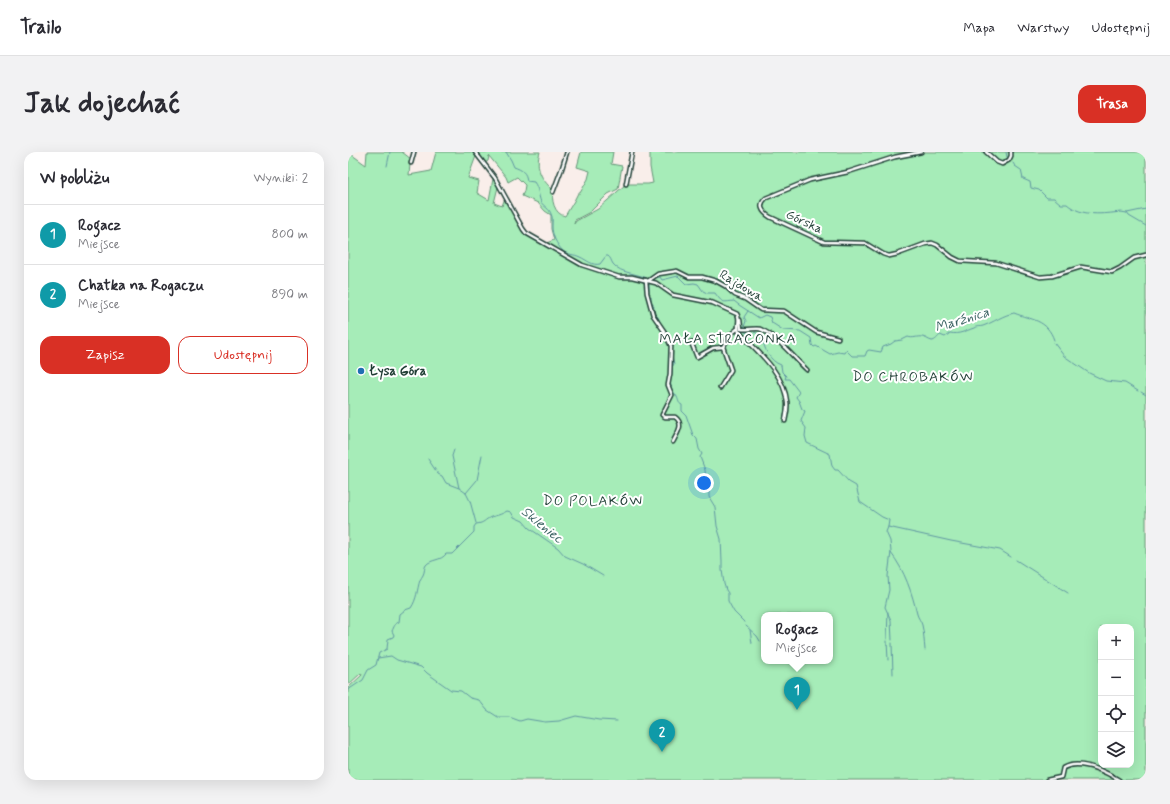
<!DOCTYPE html>
<html lang="pl">
<head>
<meta charset="utf-8">
<style>
  body { margin:0; font-family:Mynerve,sans-serif; background:#f2f2f3; color:#2b2b33 }
  .controls { position:absolute; right:12px; bottom:12px; display:grid; overflow:hidden; border-radius:8px; box-shadow:0 4px 16px #0002 }
  .controls button { width:36px; height:36px; display:grid; place-items:center; padding:0; border:0; border-bottom:1px solid #e1e1e2; background:#fff; color:#2b2b33; font:20px sans-serif }
  .you { position:absolute; left:356px; top:331px; width:14px; height:14px; margin:-10px; border:3px solid #fff; border-radius:50%; background:#1a73e8; box-shadow:0 0 0 6px #1a73e833 }
  .badge { display:grid; place-items:center; width:26px; height:26px; border-radius:50%; background:#d93025; color:#fff; font-size:13px; font-weight:700 }
  .pin { position:absolute; translate:-50% -33px; filter:drop-shadow(0 1px 2px #0008) }
  .pin::after { content:''; position:absolute; top:21px; width:14px; height:12px; background:inherit; clip-path:polygon(0 0,100% 0,50% 100%) }
  .popup { position:absolute; left:413px; top:460px; width:72px; height:52px; box-sizing:border-box; display:grid; place-content:center; border-radius:8px; background:#fff; filter:drop-shadow(0 1px 3px #0005); font-size:13px; white-space:nowrap; color:#7c7c81 }
  .popup b { font-size:15px; color:#2b2b33 }
  .popup::after { content:''; position:absolute; left:50%; top:100%; margin-left:-8px; border:8px solid transparent; border-top-color:#fff }
  .list { margin:0; padding:0; list-style:none }
  h2 { display:flex; justify-content:space-between; align-items:center; height:52px; margin:0; padding:0 16px; font-size:17px }
  h2 small { font-size:13px; font-weight:400; color:#7c7c81 }
  .list li { display:grid; grid-template-columns:26px 1fr auto; gap:12px; align-items:center; box-sizing:border-box; height:60px; padding:0 16px; border-top:1px solid #e1e1e2 }
  .list b { display:block; font-size:15px; white-space:nowrap }
  .list p { margin:0; font-size:13px; white-space:nowrap; color:#7c7c81 }
  .list em { font-size:13px; font-style:normal; color:#7c7c81 }
  .actions { display:flex; gap:8px; padding:12px 16px }
  .actions a { flex:1; padding:9px 0; border:1px solid #d93025; border-radius:12px; text-align:center; font-size:14px; color:#d93025 }
  .actions .main { background:#d93025; color:#fff }
  .icon { flex:none; width:22px; height:22px; fill:none; stroke:currentColor; stroke-width:2; stroke-linecap:round; stroke-linejoin:round }
  .map { position:relative; flex:none; width:798px; height:628px; overflow:hidden; border-radius:12px }
  header { display:flex; align-items:center; gap:24px; box-sizing:border-box; height:56px; padding:0 20px; background:#fff; border-bottom:1px solid #e1e1e2 }
  header strong { font-size:19px }
  nav { display:flex; gap:22px; margin-inline-start:auto; font-size:14px }
  .intro { display:flex; align-items:center; justify-content:space-between; box-sizing:border-box; height:96px; padding:0 24px }
  h1 { margin:0; font-size:28px }
  .button { padding:10px 18px; border-radius:12px; background:#d93025; color:#fff; font-size:14px; font-weight:700 }
  main { display:flex; gap:24px; padding:0 24px }
  aside { flex:1; background:#fff; border-radius:12px; box-shadow:0 4px 16px #0002 }
  .map>svg:first-child { display:block }
  .green { fill:#a6ecb8; stroke:#629476; fill-rule:evenodd }
  .lines { fill:none; stroke-linecap:round; stroke-linejoin:round }
  .stream { stroke:#6096a2; stroke-width:1 }
  .minor-casing { stroke:#1f3d34; stroke-width:5.5 }
  .minor { stroke:#fff; stroke-width:2.5 }
  .poi-dot { fill:#1f6fb2; stroke:#fff; stroke-width:1.5 }
  .labels { text-anchor:middle; dominant-baseline:central; stroke-width:4; stroke-linejoin:round; paint-order:stroke }
  .street-label { font-size:13px; fill:#1f3d34; stroke:#fff }
  .poi-label { font-size:13px; font-weight:bold; fill:#1f3d34; stroke:#fff; text-anchor:start }
  .water-label { font-size:14px; font-style:italic; fill:#3a6262; stroke:#fff }
  .neighbourhood-label { font-size:14px; letter-spacing:1px; fill:#1f3d34; stroke:#fff }
</style>
</head>
<body>
<header>
<strong>Trailo</strong>
<nav><a>Mapa</a><a>Warstwy</a><a>Udostępnij</a></nav>
</header>
<div class="intro"><h1>Jak dojechać</h1><a class="button">Trasa</a></div>
<main>
<aside>
<h2>W pobliżu<small>Wyniki: 2</small></h2>
<ul class="list">
<li><span class="badge" style="background:#0f9aa8">1</span><div><b>Rogacz</b><p>Miejsce</p></div><em>800 m</em></li>
<li><span class="badge" style="background:#0f9aa8">2</span><div><b>Chatka na Rogaczu</b><p>Miejsce</p></div><em>890 m</em></li>
</ul>
<div class="actions"><a class="main">Zapisz</a><a>Udostępnij</a></div>
</aside>
<div class="map">
<svg width="798" height="628" viewBox="0 0 798 628">
  <rect width="100%" height="100%" fill="#f9eeea"/>
  <filter id="ink" filterUnits="userSpaceOnUse"><feTurbulence type="fractalNoise" baseFrequency=".025" numOctaves="2"/><feDisplacementMap in="SourceGraphic" scale="8" xChannelSelector="R" yChannelSelector="G"/><feConvolveMatrix kernelMatrix="1 2 1 2 8 2 1 2 1" color-interpolation-filters="sRGB"/></filter>
  <g filter="url(#ink)">
    <path class="green" d="M0,0L18,13L19,0H54L63,7L61,11L62,12L61,23L83,19L88,0H125L128,4L120,26L131,29L129,41L141,48L145,27L142,22H143L154,41L150,35L146,51L154,54L157,46L176,80L196,92L206,88L203,77V63L197,59L190,51L174,44L176,39L177,33L169,25L160,30L158,25L141,4L140,9L137,11L128,0H192C187,16 193,27 205,38C203,47 206,62 217,64L226,49L230,41H232L240,27L242,19L229,15L233,0H265L263,12L274,14L270,37L260,42L242,60L227,68L226,72L228,69L250,57L278,32H300L305,31L302,15V0H798V628H0V536L14,523L13,521L0,533ZM416,463H482V509H416ZM753,475H783V613H753Z"/>
    <g class="lines">
      <g class="stream">
        <path d="M158,0L163,8L166,15C174,18 178,20 179,29L186,30C191,37 190,43 193,50C196,55 202,57 203,62C205,65 204,70 204,74C204,83 208,92 215,99C220,103 226,102 232,105C239,108 244,114 252,112L258,104H260C263,106 263,109 265,112C273,122 290,121 301,127"/>
        <polyline points="658,0 659,5"/>
        <path d="M665,11L667,14L673,18L675,27L682,30L683,36L691,38L699,46H706L713,52H719C734,65 755,62 773,60L779,61L781,64L798,74"/>
        <polyline points="39,14 42,0"/>
        <polyline points="779,61 798,57"/>
        <path d="M306,126L312,125L314,128L330,124L338,132L346,131L350,132L355,139L359,141H367C375,152 374,150 386,149L391,153L411,166L417,163L422,165L424,171L435,178L452,179L463,186L464,193L466,195L468,194L482,202L490,200L496,201L498,198L504,204H517L519,199L521,198L533,200L535,195L543,192L547,189L554,188L560,185C565,187 569,184 574,185C577,185 580,188 584,189C587,189 590,185 592,183L597,185L602,181C611,183 617,179 626,176C628,174 632,175 635,174C646,170 655,163 666,161C683,168 699,167 706,188"/>
        <polyline points="301,131 301,143 303,145 303,148 306,155"/>
        <polyline points="306,157 306,162 310,165 312,170 322,184 325,193 324,200"/>
        <path d="M400,159L396,165L398,169L396,175L397,180L401,182H405L407,180L414,185C416,196 421,209 433,213L434,220L438,224L437,227H441L451,240L448,245L451,249L454,257L457,259L453,269L458,276L457,284L459,291L482,302L484,314L487,318H490L501,330L508,334L512,350L534,365L541,368L540,375L538,380L542,389L543,400L540,424L541,438L537,455L543,468L544,488"/>
        <polyline points="706,191 716,204 741,221 758,229 777,231 790,239"/>
        <path d="M324,204L326,212L324,215C325,222 321,228 323,234C323,238 327,241 329,245C331,249 330,251 334,253V259L338,263L345,283L349,287L351,297L354,302L352,305L357,318L358,329L361,337V345L367,355L369,374L373,387L374,409V418L376,432L378,438L380,441V449L386,460L396,470"/>
        <polyline points="793,240 798,243"/>
        <polyline points="106,298 104,304 111,336 118,341 122,349 128,371"/>
        <polyline points="80,307 90,322 94,324 98,331 111,336"/>
        <polyline points="118,341 129,328 134,303"/>
        <polyline points="540,375 603,389 652,398 663,405"/>
        <path d="M543,401C557,419 564,441 569,462C570,466 573,469 574,473C576,481 576,489 577,498"/>
        <polyline points="668,408 720,441"/>
        <polyline points="398,474 409,484 412,489"/>
        <polyline points="402,478 404,491"/>
        <polyline points="539,487 540,460"/>
        <polyline points="539,489 540,508"/>
        <polyline points="544,491 545,522"/>
        <polyline points="30,506 43,504 49,508 73,515 79,521 103,538 113,539 122,546 131,548 139,558 150,565 161,565 172,569 179,567 197,570 211,569 228,564 251,568 269,569"/>
        <path d="M0,538L15,528L20,518L28,513L31,501L39,497L40,487L45,485L46,483L44,479C46,475 47,471 51,470L52,462L57,458L63,456C69,447 69,438 72,428C73,426 74,425 75,423C77,419 76,416 78,413C83,407 93,409 98,402H104L126,380V375L128,372C137,371 136,368 143,365C150,363 152,363 159,359L163,360L166,365L175,369L181,376L210,396L217,404L235,412L255,424"/>
      </g>
      <g class="minor-casing">
        <g id="minor">
          <path d="M127,0L147,26L175,77L178,81L234,113L271,125H284L308,131L325,143L365,151L389,162C393,167 388,174 391,180C410,200 436,221 439,250C440,257 438,263 437,269"/>
          <path d="M573,0L547,5L500,20L462,28L418,46C410,53 414,60 422,65L476,90L517,91L535,102L541,104L550,102L577,92L584,91L589,93L604,105L612,109L648,111L692,125L704,124L733,115L764,120L772,116L786,106L798,103"/>
          <polyline points="638,0 649,10 654,12 661,8 663,4 663,0"/>
          <polyline points="63,11 66,0"/>
          <polyline points="278,32 284,0"/>
          <polyline points="205,40 214,16 219,0"/>
          <path d="M298,128L299,141L305,163L316,179L323,194L322,222L320,233L324,243L314,263L317,265H327C337,272 329,281 325,290"/>
          <polyline points="300,129 310,122 329,119 341,125 354,125 368,129 377,134 387,143 397,147 413,158 436,159 468,180 490,186"/>
          <path d="M392,168L393,177C399,178 408,176 412,177C428,183 446,206 459,218"/>
          <polyline points="343,190 349,205 365,196 375,195"/>
          <polyline points="372,236 383,218 375,195 383,182 389,177"/>
          <path d="M699,628L713,625L715,616C732,607 756,619 771,628"/>
        </g>
      </g>
      <use href="#minor" class="minor"/>
    </g>
  </g>
  <circle class="poi-dot" cx="13" cy="219" r="4"/>
  <g class="labels">
    <g class="street-label">
      <text transform="translate(456 70) rotate(25)">Górska</text>
      <text transform="translate(393 134) rotate(31)">Rajdowa</text>
    </g>
    <g class="poi-label">
      <text x="21" y="219">Łysa Góra</text>
    </g>
    <g class="water-label">
      <text transform="translate(614 168) rotate(-17)">Marźnica</text>
      <text transform="translate(194 373) rotate(39)">Skleniec</text>
    </g>
    <g class="neighbourhood-label">
      <text x="380" y="187">MAŁA STRACONKA</text>
      <text x="565" y="225">DO CHROBAKÓW</text>
      <text x="245" y="349">DO POLAKÓW</text>
    </g>
  </g>
</svg>
<div class="controls">
<button>+</button>
<button>−</button>
<button><svg class="icon" aria-label="locate" viewBox="0 0 24 24"><circle cx="12" cy="12" r="6"/><path d="M12 2v4M12 18v4M2 12h4M18 12h4"/></svg></button>
<button><svg class="icon" aria-label="layers" viewBox="0 0 24 24"><path d="M12 4l9 5-9 5-9-5zM3 14l9 5 9-5"/></svg></button>
</div>
<div class="you"></div>
<div class="pin badge" style="left:449px;top:558px;background:#0f9aa8">1</div>
<div class="popup"><b>Rogacz</b>Miejsce</div>
<div class="pin badge" style="left:314px;top:600px;background:#0f9aa8">2</div>
</div>
</main>
</body>
</html>
